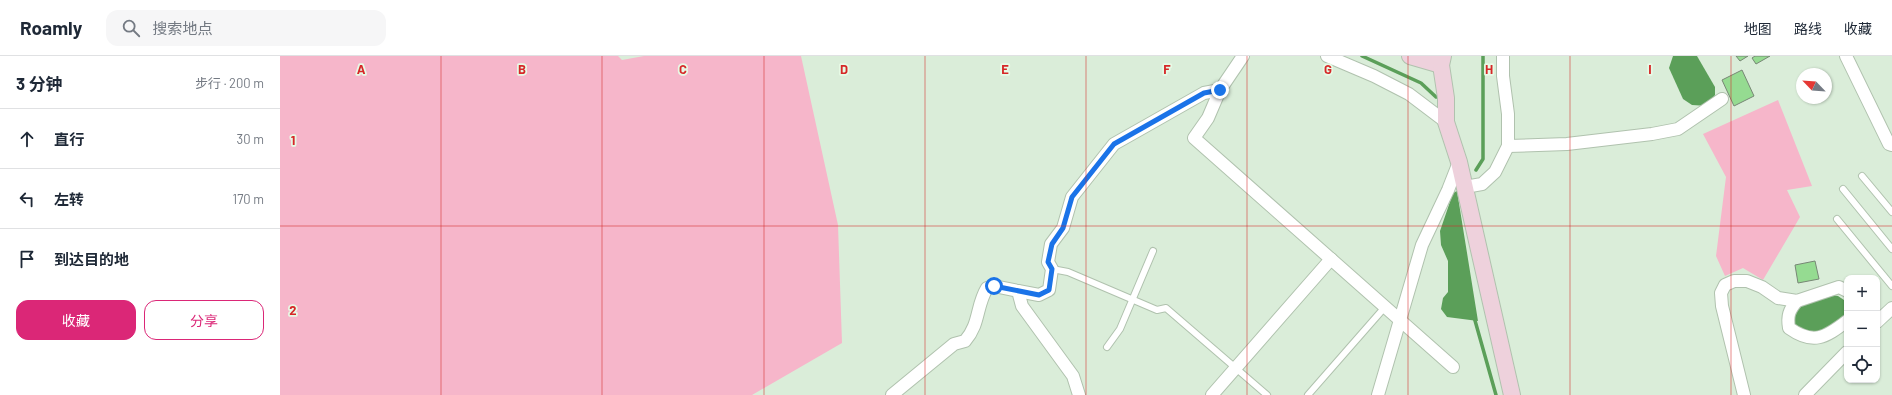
<!DOCTYPE html>
<html lang="zh">
<head>
<meta charset="utf-8">
<style>
  body { margin:0; font-family:Barlow,"Noto Sans SC",sans-serif; background:#f6f6f7; color:#1f2937 }
  .controls { position:absolute; right:12px; bottom:12px; display:grid; overflow:hidden; border-radius:8px; box-shadow:0 1px 3px #0004 }
  .controls button { width:36px; height:36px; display:grid; place-items:center; padding:0; border:0; border-bottom:1px solid #e0e1e3; background:#fff; color:#1f2937; font:20px sans-serif }
  .compass { position:absolute; left:1516px; top:12px; width:36px; height:36px; border-radius:50%; background:#fff; box-shadow:0 1px 3px #0004; rotate:295deg }
  .stop { position:absolute; width:12px; height:12px; margin:-9px; border:3px solid #1a73e8; border-radius:50%; background:#fff }
  .stop.end { background:#1a73e8; border-color:#fff; box-shadow:0 1px 4px #0008 }
  .list { margin:0; padding:0; list-style:none }
  h2 { display:flex; justify-content:space-between; align-items:center; height:52px; margin:0; padding:0 16px; font-size:17px }
  h2 small { font-size:13px; font-weight:400; color:#747a83 }
  .list li { display:grid; grid-template-columns:26px 1fr auto; gap:12px; align-items:center; box-sizing:border-box; height:60px; padding:0 16px; border-top:1px solid #e0e1e3 }
  .list b { display:block; font-size:15px; white-space:nowrap }
  .list em { font-size:13px; font-style:normal; color:#747a83 }
  .actions { display:flex; gap:8px; padding:12px 16px }
  .actions a { flex:1; padding:9px 0; border:1px solid #db2777; border-radius:12px; text-align:center; font-size:14px; color:#db2777 }
  .actions .main { background:#db2777; color:#fff }
  .icon { flex:none; width:22px; height:22px; fill:none; stroke:currentColor; stroke-width:2; stroke-linecap:round; stroke-linejoin:round }
  .map { position:relative; flex:none; width:1612px; height:339px; overflow:hidden }
  header { display:flex; align-items:center; gap:24px; box-sizing:border-box; height:56px; padding:0 20px; background:#fff; border-bottom:1px solid #e0e1e3 }
  header strong { font-size:19px }
  nav { display:flex; gap:22px; margin-inline-start:auto; font-size:14px }
  .search { width:280px; height:36px; background:#f6f6f7; display:flex; align-items:center; gap:10px; box-sizing:border-box; padding:0 14px; border-radius:12px; color:#747a83; font-size:15px }
  main { display:flex }
  aside { flex:1; background:#fff }
  .map>svg:first-child { display:block }
  .green { fill:#f6b6ca }
  .water { fill:#5b9f59 }
  .lines { fill:none; stroke-linecap:round; stroke-linejoin:round }
  .stream { stroke:#5b9f59; stroke-width:3.5 }
  .building { fill:#95db91; stroke:#778775 }
  .lane-casing { stroke:#b0c2ae; stroke-width:8 }
  .street-casing { stroke:#b0c2ae; stroke-width:14 }
  .secondary-casing { stroke:#b0c2ae; stroke-width:18 }
  .lane { stroke:#fff; stroke-width:6 }
  .street { stroke:#fff; stroke-width:12 }
  .secondary { stroke:#eed1dc; stroke-width:16 }
  .route { stroke:#1a73e8; stroke-width:5 }
  .grid { fill:none; stroke:#d62828; stroke-width:1; stroke-opacity:0.55 }
  .grid-label { font-size:13px; text-anchor:middle; font-weight:bold; fill:#d62828; stroke:#e7fae6; stroke-width:3.5; stroke-linejoin:round; paint-order:stroke }
</style>
</head>
<body>
<header>
<strong>Roamly</strong>
<div class="search"><svg class="icon" aria-label="search" viewBox="0 0 24 24"><circle cx="10" cy="10" r="6"/><path d="M15 15l6 6"/></svg>搜索地点</div>
<nav><a>地图</a><a>路线</a><a>收藏</a></nav>
</header>
<main>
<aside>
<h2>3 分钟<small>步行 · 200 m</small></h2>
<ul class="list">
<li><svg class="icon" aria-label="ahead" viewBox="0 0 24 24"><path d="M12 20V5M6 11l6-6 6 6"/></svg><div><b>直行</b></div><em>30 m</em></li>
<li><svg class="icon" aria-label="left" viewBox="0 0 24 24"><path d="M17 20v-9H6M10 6l-5 5 5 5"/></svg><div><b>左转</b></div><em>170 m</em></li>
<li><svg class="icon" aria-label="arrive" viewBox="0 0 24 24"><path d="M6 21V4h12l-3 4 3 4H6"/></svg><div><b>到达目的地</b></div></li>
</ul>
<div class="actions"><a class="main">收藏</a><a>分享</a></div>
</aside>
<div class="map">
<svg width="1612" height="339" viewBox="0 0 1612 339">
  <rect width="100%" height="100%" fill="#daedd9"/>
  <g class="green">
    <polygon points="0,0 338,0 342,4 364,0 521,0 558,169 562,287 472,339 0,339"/>
    <polygon points="1498,44 1532,130 1507,134 1520,161 1483,224 1463,212 1445,220 1436,200 1446,121 1423,78"/>
  </g>
  <g class="water">
    <polygon points="1393,0 1417,0 1435,31 1435,39 1428,50 1412,49 1403,43 1389,12"/>
    <polygon points="1177,135 1198,265 1167,261 1161,253 1163,242 1168,236 1168,205 1161,189 1160,175 1173,137"/>
    <polygon points="1551,239 1558,240 1567,246 1567,259 1547,275 1533,278 1512,270 1516,252"/>
  </g>
  <g class="lines">
    <g class="stream">
      <polyline points="1082,0 1141,27 1156,41"/>
      <polyline points="1196,114 1203,103 1203,0"/>
      <polyline points="1194,261 1216,339"/>
    </g>
  </g>
  <g class="building">
    <polygon points="1456,0 1468,0 1460,5"/>
    <polygon points="1475,0 1490,0 1476,8 1472,2"/>
    <polygon points="1462,14 1474,40 1454,50 1442,24"/>
    <polygon points="1535,205 1539,223 1518,227 1515,209"/>
  </g>
  <g class="lines">
    <g class="lane-casing">
      <g id="lane">
        <polyline points="1582,120 1612,156"/>
        <polyline points="1563,133 1612,193"/>
        <polyline points="1557,163 1612,230"/>
        <polyline points="772,213 788,216 877,254 886,252 987,339"/>
        <polyline points="827,291 840,273 873,195"/>
        <polyline points="1028,339 1105,251"/>
      </g>
    </g>
    <g class="street-casing">
      <g id="street">
        <polyline points="963,0 940,34 928,62 914,82 1173,311"/>
        <polyline points="1047,0 1094,20 1129,38 1166,66"/>
        <polyline points="1223,0 1223,20 1228,58 1228,90 1287,88 1372,78 1398,73 1442,43"/>
        <polyline points="1566,0 1609,88 1612,89"/>
        <polyline points="1185,131 1202,128 1215,116 1228,90"/>
        <polyline points="738,235 759,239 769,234 772,213 768,206 771,188 783,172 792,141 834,88 924,37 940,34"/>
        <path d="M1517,245C1509,254 1507,260 1509,272C1533,289 1545,282 1567,265"/>
        <polyline points="1597,266 1612,252"/>
        <path d="M612,339L674,288L685,285C700,268 696,250 707,232L714,230L738,235L742,250L793,320L799,339"/>
        <polyline points="932,339 1051,203"/>
        <polyline points="1098,339 1142,189 1168,134 1179,106"/>
        <polyline points="1464,339 1442,250 1441,237 1445,229 1454,225 1467,225 1482,231 1498,242 1517,245 1559,231 1567,235"/>
        <polyline points="1525,339 1567,296"/>
      </g>
    </g>
    <g class="secondary-casing">
      <g id="secondary">
        <polyline points="1130,0 1161,9"/>
        <polyline points="1163,0 1161,9 1166,42 1166,66 1179,106 1232,339"/>
      </g>
    </g>
    <use href="#lane" class="lane"/>
    <use href="#street" class="street"/>
    <use href="#secondary" class="secondary"/>
  </g>
  <g class="lines">
    <polyline class="route" points="714,230 759,239 769,234 772,213 768,206 772,188 783,172 792,141 834,88 924,37 940,34"/>
  </g>
  <path class="grid" d="M161,0V339M322,0V339M484,0V339M645,0V339M806,0V339M967,0V339M1128,0V339M1290,0V339M1451,0V339M0,170H1612"/>
  <g class="grid-label">
    <text x="81" y="18">A</text>
    <text x="242" y="18">B</text>
    <text x="403" y="18">C</text>
    <text x="564" y="18">D</text>
    <text x="725" y="18">E</text>
    <text x="887" y="18">F</text>
    <text x="1048" y="18">G</text>
    <text x="1209" y="18">H</text>
    <text x="1370" y="18">I</text>
    <text x="13" y="89">1</text>
    <text x="13" y="259">2</text>
  </g>
</svg>
<div class="controls">
<button>+</button>
<button>−</button>
<button><svg class="icon" aria-label="locate" viewBox="0 0 24 24"><circle cx="12" cy="12" r="6"/><path d="M12 2v4M12 18v4M2 12h4M18 12h4"/></svg></button>
</div>
<svg class="compass" viewBox="-18 -18 36 36"><path d="M0-13l5 13h-10z" fill="#e53935"/><path d="M0 13l5-13h-10z" fill="#747a83"/></svg>
<div class="stop" style="left:714px;top:230px"></div>
<div class="stop end" style="left:940px;top:34px"></div>
</div>
</main>
</body>
</html>
